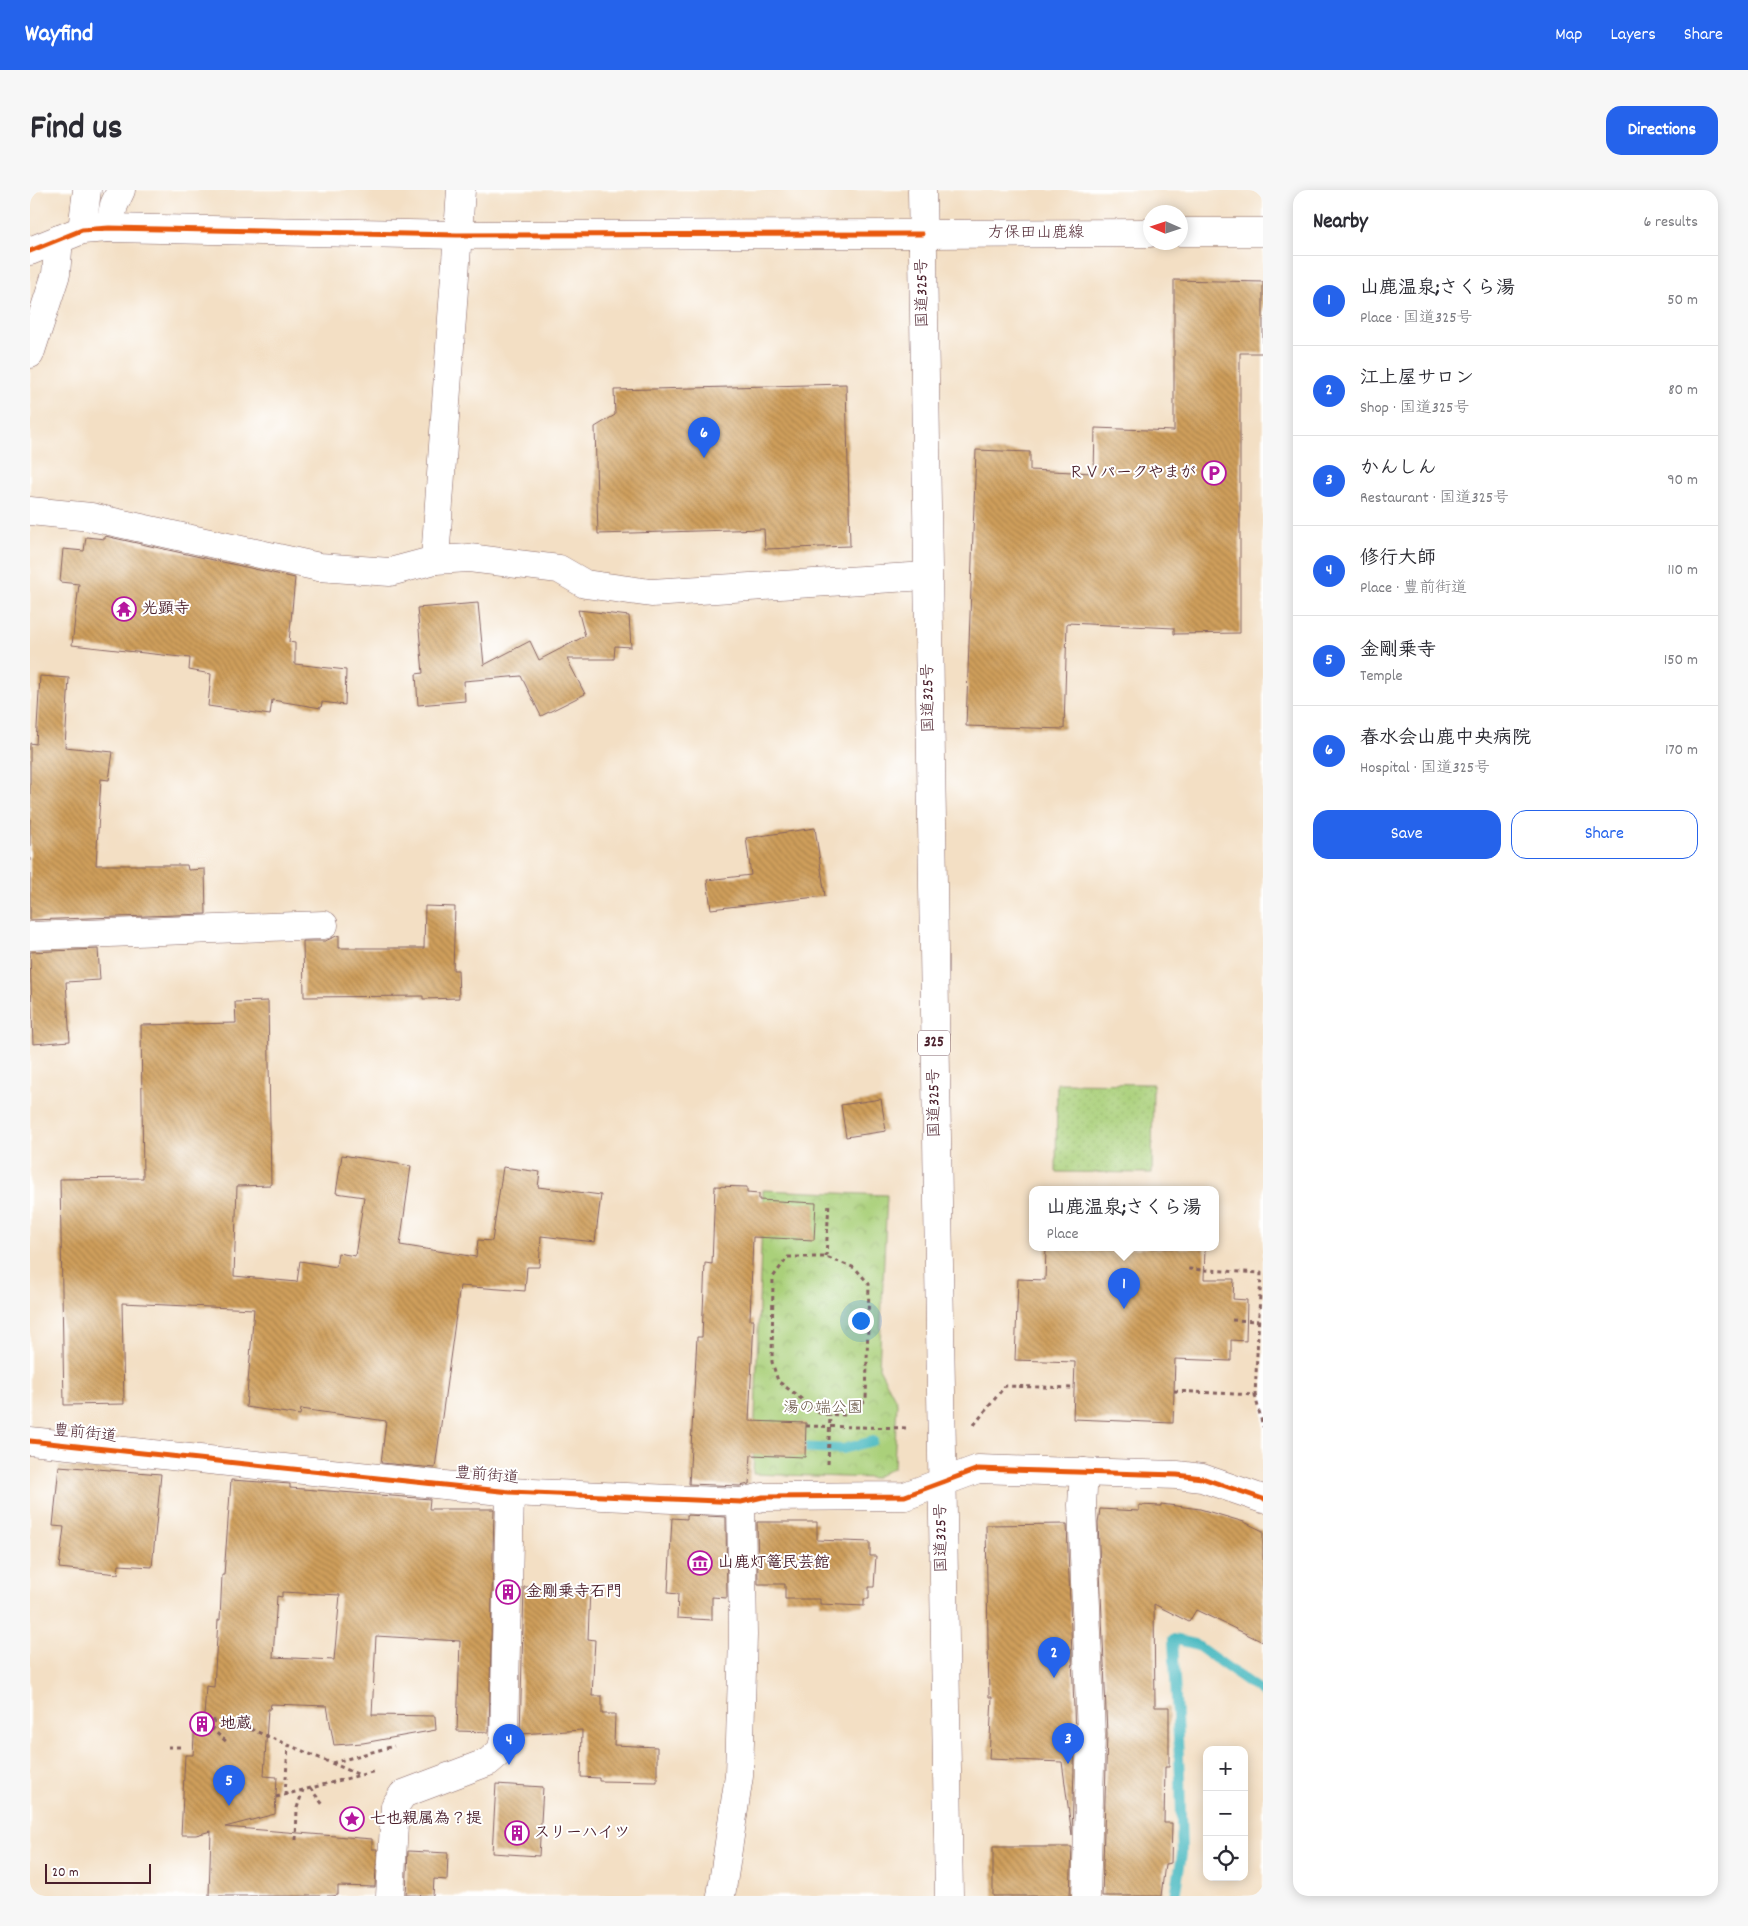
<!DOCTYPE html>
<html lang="en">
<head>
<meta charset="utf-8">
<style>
  body { margin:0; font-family:Dekko,"Klee One",sans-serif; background:#f7f7f7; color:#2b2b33 }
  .controls { position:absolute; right:15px; bottom:15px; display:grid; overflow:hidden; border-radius:10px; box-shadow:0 2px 12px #0003 }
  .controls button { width:45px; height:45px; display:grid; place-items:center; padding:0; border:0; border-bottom:1px solid #e1e1e2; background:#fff; color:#2b2b33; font:25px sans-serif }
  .compass { position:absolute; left:1113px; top:15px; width:45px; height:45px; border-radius:50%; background:#fff; box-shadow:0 2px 12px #0003; rotate:273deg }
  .scale { position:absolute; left:15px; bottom:12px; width:106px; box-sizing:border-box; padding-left:5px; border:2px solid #4a1f2b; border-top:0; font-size:14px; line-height:18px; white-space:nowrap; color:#4a1f2b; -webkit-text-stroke:4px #fff; paint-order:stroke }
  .you { position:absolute; left:830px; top:1130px; width:18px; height:18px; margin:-12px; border:4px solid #fff; border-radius:50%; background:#1a73e8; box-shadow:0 0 0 8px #1a73e833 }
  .badge { display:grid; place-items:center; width:32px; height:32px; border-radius:50%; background:#2563eb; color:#fff; font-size:16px; font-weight:700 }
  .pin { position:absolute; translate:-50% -41px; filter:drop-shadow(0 1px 2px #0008) }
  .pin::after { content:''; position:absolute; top:26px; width:18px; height:15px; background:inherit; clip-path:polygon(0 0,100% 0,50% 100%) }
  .popup { position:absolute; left:999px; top:996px; width:190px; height:65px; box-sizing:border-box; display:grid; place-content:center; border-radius:10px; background:#fff; filter:drop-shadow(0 1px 4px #0005); font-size:16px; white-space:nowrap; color:#7c7c81 }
  .popup b { font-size:19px; color:#2b2b33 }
  .popup::after { content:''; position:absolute; left:50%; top:100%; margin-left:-10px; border:10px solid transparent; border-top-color:#fff }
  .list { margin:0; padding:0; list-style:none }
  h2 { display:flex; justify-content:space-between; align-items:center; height:65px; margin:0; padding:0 20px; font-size:21px }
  h2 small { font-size:16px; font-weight:400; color:#7c7c81 }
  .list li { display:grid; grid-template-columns:32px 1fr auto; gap:15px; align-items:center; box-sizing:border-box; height:90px; padding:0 20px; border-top:1px solid #e1e1e2 }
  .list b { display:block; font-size:19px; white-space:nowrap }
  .list p { margin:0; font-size:16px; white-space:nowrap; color:#7c7c81 }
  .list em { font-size:16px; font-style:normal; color:#7c7c81 }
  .actions { display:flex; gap:10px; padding:15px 20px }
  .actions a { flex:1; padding:11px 0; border:1px solid #2563eb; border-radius:15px; text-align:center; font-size:18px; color:#2563eb }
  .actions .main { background:#2563eb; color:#fff }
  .icon { flex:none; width:28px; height:28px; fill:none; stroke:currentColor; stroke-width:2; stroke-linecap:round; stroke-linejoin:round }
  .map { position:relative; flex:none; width:1233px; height:1706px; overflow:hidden; border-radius:15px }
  header { display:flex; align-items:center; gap:30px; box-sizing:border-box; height:70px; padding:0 25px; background:#2563eb; color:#fff }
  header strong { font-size:24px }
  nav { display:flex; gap:28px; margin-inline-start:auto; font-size:18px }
  .intro { display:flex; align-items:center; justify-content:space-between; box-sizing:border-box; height:120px; padding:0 30px }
  h1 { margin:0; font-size:35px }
  .button { padding:12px 22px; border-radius:15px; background:#2563eb; color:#fff; font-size:18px; font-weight:700 }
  main { display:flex; gap:30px; padding:0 30px }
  aside { flex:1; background:#fff; border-radius:15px; box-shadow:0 2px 12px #0003 }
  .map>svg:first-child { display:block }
  .grass { fill:url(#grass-dots); stroke:#7a7852 }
  .park { fill:url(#park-crowns); stroke:#7a7852 }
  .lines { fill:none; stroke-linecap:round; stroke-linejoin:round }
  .stream { stroke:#4bbac1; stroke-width:10 }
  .building { fill:url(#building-back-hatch); fill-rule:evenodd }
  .minor-casing { stroke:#856261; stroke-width:29 }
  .major-casing { stroke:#856261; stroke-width:29 }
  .highway-casing { stroke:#856261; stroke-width:29 }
  .path { stroke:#856261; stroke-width:3; stroke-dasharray:4 4; stroke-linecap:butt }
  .minor { stroke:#fff; stroke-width:28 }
  .major { stroke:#fff; stroke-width:28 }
  .highway { stroke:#fff; stroke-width:28 }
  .cycleway-casing { stroke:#fff; stroke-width:8 }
  .cycleway { stroke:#e8590c; stroke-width:5 }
  .labels { text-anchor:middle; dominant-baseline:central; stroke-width:4; stroke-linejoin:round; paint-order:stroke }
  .shield { fill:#fff; stroke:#80626b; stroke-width:1 }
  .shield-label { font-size:15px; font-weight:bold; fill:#4a1f2b }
  .street-label { font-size:16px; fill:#4a1f2b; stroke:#fff }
  .poi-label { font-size:16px; font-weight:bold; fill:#4a1f2b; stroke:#fff; text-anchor:start }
  .park-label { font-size:16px; fill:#675443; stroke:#fff }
</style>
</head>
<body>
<header>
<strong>Wayfind</strong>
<nav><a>Map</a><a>Layers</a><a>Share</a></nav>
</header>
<div class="intro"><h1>Find us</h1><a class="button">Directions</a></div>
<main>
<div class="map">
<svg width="1233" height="1706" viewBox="0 0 1233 1706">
  <defs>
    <pattern id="grass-dots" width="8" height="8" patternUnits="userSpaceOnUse" patternTransform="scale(1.25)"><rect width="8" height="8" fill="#aad07a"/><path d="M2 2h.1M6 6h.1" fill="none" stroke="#94b26a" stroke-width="1.8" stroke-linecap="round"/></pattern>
    <pattern id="park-crowns" width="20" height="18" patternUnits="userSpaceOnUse" patternTransform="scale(1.25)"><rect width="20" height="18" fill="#aad07a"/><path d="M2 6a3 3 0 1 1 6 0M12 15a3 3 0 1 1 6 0" fill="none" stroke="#94b26a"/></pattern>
    <pattern id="building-back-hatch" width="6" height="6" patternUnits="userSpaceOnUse" patternTransform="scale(1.25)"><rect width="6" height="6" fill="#cf9f5b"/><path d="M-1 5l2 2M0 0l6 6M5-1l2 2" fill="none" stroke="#aa814b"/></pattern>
  </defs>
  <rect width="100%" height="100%" fill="#fff"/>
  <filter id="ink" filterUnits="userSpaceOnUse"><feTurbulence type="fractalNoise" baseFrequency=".02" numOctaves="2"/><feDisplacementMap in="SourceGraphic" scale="10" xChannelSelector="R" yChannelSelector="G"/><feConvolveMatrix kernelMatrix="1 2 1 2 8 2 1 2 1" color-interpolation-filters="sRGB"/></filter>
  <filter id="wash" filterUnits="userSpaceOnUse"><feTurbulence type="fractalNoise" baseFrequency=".0096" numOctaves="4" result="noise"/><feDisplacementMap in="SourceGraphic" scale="20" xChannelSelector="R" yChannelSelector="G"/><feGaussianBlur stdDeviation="1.12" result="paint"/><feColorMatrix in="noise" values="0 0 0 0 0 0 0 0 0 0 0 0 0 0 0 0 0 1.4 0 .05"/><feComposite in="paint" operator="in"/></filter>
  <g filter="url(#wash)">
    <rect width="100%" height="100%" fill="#f3dfc4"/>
    <polygon class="grass" points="1027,893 1123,894 1122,983 1026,982"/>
    <polygon class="park" points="733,1000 857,1005 849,1178 867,1212 864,1277 844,1288 723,1284"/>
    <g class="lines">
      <g class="stream">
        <polyline points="763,1257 813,1259 843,1251"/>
        <polyline points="1145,1706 1152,1664 1150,1588 1143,1449 1165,1454 1233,1503"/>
      </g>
    </g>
    <g id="blocks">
      <g class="building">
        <polygon points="1144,90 1233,92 1233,163 1210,163 1210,443 1144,444 1144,438 1037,433 1034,539 936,536 946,260 1000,262 1000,280 1064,283 1065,238 1144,241"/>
        <polygon points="816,194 820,356 735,359 734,339 568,344 565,237 585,225 584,200"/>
        <polygon points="75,346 265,388 259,452 265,453 265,474 316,480 315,515 292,512 291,518 242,510 240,525 178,516 181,484 159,480 160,468 42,455 49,394 30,392 33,359 54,361 56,347 75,349"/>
        <polygon points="448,413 454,475 500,451 509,470 555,446 548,420 599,426 601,457 585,456 584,469 537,469 555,504 511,526 491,486 434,491 435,511 388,515 386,484 393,483 387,418"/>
        <polygon points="10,486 39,488 35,557 83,562 79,590 71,589 66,675 157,675 158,680 175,679 176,724 0,730 0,553 6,554"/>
        <polygon points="785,638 795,706 681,719 677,690 721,685 716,648"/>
        <polygon points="395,716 425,717 423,780 428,780 429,808 393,809 393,806 274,807 273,751 295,751 309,745 309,758 394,758"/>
        <polygon points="68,759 70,790 36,792 40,851 3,854 0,762"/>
        <polygon points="238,811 241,995 207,996 204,1086 267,1092 270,1071 306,1077 308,1063 325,1066 334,1007 306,1003 312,965 381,976 370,1055 446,1067 448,1050 462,1051 473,977 510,982 508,997 571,1005 565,1052 511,1046 509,1077 497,1077 495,1101 430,1096 405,1278 351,1273 356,1231 271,1219 270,1225 216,1217 224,1119 92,1113 94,1214 34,1215 30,989 113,988 111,835 206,833 205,812"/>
        <polygon points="851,909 856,941 816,947 811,915"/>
        <polygon points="685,996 717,997 717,1003 729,1004 729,1010 786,1013 784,1050 723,1047 720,1130 724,1130 719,1231 776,1233 775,1267 721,1265 719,1294 710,1296 659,1294 667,1147 672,1147 675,1073 682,1074"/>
        <polygon points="1016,1058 1175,1058 1174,1089 1204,1089 1203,1109 1217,1110 1216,1151 1201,1150 1201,1171 1145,1169 1143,1233 1043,1229 1045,1172 985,1170 988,1089 1015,1090"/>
        <polygon points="29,1276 131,1284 122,1377 89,1375 88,1384 29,1378 34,1337 23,1336"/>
        <path d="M201,1290L260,1294V1298L400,1309L399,1319H464L459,1542L427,1541L430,1451L346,1446L342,1525L405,1526L406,1540L333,1553L304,1555L297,1516L241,1514L240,1519H238L234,1586L247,1587L245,1624L195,1637L342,1649V1659H347L345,1697L308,1696V1705L302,1706H179L181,1641L166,1645H151L155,1565H163L165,1527L174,1528L176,1496L184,1497L188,1430H190L192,1385H194ZM252,1402L310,1405L304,1470L243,1467L247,1406L252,1407Z"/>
        <polygon points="1131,1314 1170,1319 1214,1332 1233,1341 1233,1452 1166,1420 1159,1432 1124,1414 1125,1517 1139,1517 1139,1577 1135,1577 1134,1633 1142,1633 1141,1673 1135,1674 1131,1706 1072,1706 1077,1544 1068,1333 1070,1319 1109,1321 1109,1315 1131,1316"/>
        <polygon points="657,1325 696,1327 697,1408 682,1407 682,1430 647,1428 648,1404 638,1403 642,1328 657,1329"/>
        <polygon points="727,1332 787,1332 787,1350 840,1352 840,1366 846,1366 844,1397 839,1397 839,1409 834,1409 834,1416 790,1414 790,1409 755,1409 755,1394 728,1394"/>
        <polygon points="1037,1334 1045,1545 1042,1645 1032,1572 959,1569 962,1507 959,1507 956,1335"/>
        <polygon points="494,1397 560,1398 558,1449 565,1450 562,1506 572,1506 572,1524 585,1524 584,1555 627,1557 627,1592 569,1591 569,1588 551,1587 552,1540 490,1544"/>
        <polygon points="466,1594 513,1597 509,1666 462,1663"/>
        <polygon points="963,1657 1042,1657 1040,1706 963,1706"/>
        <polygon points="378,1661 418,1663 417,1690 404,1689 403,1706 376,1705"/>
      </g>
    </g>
  </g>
  <g filter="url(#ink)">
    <use href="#blocks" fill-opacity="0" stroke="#856261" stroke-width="1"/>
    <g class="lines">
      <g class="minor-casing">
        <g id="minor">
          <polyline points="79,38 84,15 91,0"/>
          <polyline points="52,40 57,0"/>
          <polyline points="0,61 52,40 79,38 427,45 892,44"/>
          <polyline points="0,164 26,84 29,49"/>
          <polyline points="0,321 61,327 289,377 360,382 405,370 439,368 529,379 555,394 621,403 897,386"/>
          <polyline points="405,370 431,0"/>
          <polyline points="0,746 294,735"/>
          <polyline points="0,1251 480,1302 711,1312 733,1307 875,1306 948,1279 1147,1285 1172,1288 1233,1309"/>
          <polyline points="1054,1282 1052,1315 1061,1545 1056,1706"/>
          <polyline points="478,1397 480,1302"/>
          <polyline points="360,1706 365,1616 373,1604 458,1572 471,1561 474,1549 477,1407"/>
          <polyline points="691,1706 709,1586 713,1445 711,1312"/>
        </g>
      </g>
      <g class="major-casing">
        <g id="major">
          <polyline points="1150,42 1233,42"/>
          <polyline points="892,44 1120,43"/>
        </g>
      </g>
      <g class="highway-casing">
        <polyline id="highway" points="892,0 919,1706"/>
      </g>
      <g class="path">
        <polygon points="758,1067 796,1067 825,1078 839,1094 836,1210 814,1225 791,1224 748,1191 742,1172 743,1087"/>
        <polyline points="796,1067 799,1011"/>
        <polyline points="1202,1130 1233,1131"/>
        <polyline points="1144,1201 1225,1205 1231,1083 1157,1079"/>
        <polyline points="1225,1205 1233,1237"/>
        <polyline points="944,1235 975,1196 1044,1198"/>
        <polyline points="776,1236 880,1238"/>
        <polyline points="798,1274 800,1225"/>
        <polyline points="184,1529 183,1540 198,1553"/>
        <polyline points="213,1536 330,1585"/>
        <polyline points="138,1557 152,1557"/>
        <polyline points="302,1573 364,1556"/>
        <polyline points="280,1598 294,1616"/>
        <polyline points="255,1605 258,1555"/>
        <polyline points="246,1607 346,1581"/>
        <polyline points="266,1650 267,1618 273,1600"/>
      </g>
      <use href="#minor" class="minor"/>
      <use href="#major" class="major"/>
      <use href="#highway" class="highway"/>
      <g class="cycleway-casing">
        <g id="cycleway">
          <polyline points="0,61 52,40 79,38 427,45 892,44"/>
          <polyline points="0,1251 480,1302 711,1312 733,1307 875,1306 948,1279 1147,1285 1172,1288 1233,1309"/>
        </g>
      </g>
      <use href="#cycleway" class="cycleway"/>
    </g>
  </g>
  <defs>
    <g id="parking-ring" transform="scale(1.25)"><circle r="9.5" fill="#fff" stroke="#b5179e" stroke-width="1.5"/><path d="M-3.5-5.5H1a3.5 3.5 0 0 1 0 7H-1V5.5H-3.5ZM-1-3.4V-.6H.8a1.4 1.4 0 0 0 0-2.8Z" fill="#b5179e"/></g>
    <g id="temple-ring" transform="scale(1.25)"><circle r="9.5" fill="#fff" stroke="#b5179e" stroke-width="1.5"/><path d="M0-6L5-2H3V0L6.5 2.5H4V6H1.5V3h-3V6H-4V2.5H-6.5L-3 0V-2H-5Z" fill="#b5179e"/></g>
    <g id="museum-ring" transform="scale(1.25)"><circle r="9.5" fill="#fff" stroke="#b5179e" stroke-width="1.5"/><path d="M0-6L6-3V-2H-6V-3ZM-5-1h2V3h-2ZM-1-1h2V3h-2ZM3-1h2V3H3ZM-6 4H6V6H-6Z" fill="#b5179e"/></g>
    <g id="building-ring" transform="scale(1.25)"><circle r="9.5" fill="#fff" stroke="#b5179e" stroke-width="1.5"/><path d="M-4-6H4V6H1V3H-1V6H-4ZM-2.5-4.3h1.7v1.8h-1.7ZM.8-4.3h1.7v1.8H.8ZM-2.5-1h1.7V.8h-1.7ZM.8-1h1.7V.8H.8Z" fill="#b5179e"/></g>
    <g id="sight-ring" transform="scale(1.25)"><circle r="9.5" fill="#fff" stroke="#b5179e" stroke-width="1.5"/><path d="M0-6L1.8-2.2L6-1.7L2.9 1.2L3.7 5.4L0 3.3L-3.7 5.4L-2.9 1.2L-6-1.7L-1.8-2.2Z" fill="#b5179e"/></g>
  </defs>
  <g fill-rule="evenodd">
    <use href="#parking-ring" x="1184" y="283"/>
    <use href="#temple-ring" x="94" y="419"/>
    <use href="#museum-ring" x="670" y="1373"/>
    <use href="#building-ring" x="478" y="1402"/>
    <use href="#building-ring" x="172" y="1534"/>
    <use href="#sight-ring" x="322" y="1629"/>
    <use href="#building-ring" x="487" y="1643"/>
  </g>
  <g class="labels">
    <rect class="shield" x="888" y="840.5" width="32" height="25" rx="4"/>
    <g class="shield-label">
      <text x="904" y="853">325</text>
    </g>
    <g class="street-label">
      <text x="1006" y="43">方保田山鹿線</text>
      <text transform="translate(893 103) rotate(-91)">国道325号</text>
      <text transform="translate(899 508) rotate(-91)">国道325号</text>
      <text transform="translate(905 913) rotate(-91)">国道325号</text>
      <text transform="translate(55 1244) rotate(6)">豊前街道</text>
      <text transform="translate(457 1286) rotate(5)">豊前街道</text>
      <text transform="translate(912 1348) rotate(-91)">国道325号</text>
    </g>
    <g class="poi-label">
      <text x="1166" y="283" text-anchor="end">ＲＶパークやまが</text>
      <text x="112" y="419">光顕寺</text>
      <text x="688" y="1373">山鹿灯篭民芸館</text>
      <text x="496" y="1402">金剛乗寺石門</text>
      <text x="190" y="1534">地蔵</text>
      <text x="340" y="1629">七也親属為？提</text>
      <text x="504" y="1643">スリーハイツ</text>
    </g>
    <g class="park-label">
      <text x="793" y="1218">湯の端公園</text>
    </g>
  </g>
</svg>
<div class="controls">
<button>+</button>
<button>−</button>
<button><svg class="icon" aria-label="locate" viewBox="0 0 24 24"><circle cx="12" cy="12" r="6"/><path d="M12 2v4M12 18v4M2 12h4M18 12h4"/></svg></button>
</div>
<svg class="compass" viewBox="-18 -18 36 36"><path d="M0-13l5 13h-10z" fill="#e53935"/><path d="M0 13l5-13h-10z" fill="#7c7c81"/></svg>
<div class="scale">20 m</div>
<div class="you"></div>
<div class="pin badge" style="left:1094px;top:1119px">1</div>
<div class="popup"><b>山鹿温泉;さくら湯</b>Place</div>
<div class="pin badge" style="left:1024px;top:1488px">2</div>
<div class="pin badge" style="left:1038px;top:1574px">3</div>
<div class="pin badge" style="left:479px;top:1575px">4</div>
<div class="pin badge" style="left:199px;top:1616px">5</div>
<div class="pin badge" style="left:674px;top:268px">6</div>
</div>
<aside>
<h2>Nearby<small>6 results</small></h2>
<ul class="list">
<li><span class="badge">1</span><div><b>山鹿温泉;さくら湯</b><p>Place · 国道325号</p></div><em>50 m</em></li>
<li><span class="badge">2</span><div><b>江上屋サロン</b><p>Shop · 国道325号</p></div><em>80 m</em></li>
<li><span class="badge">3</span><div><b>かんしん</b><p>Restaurant · 国道325号</p></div><em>90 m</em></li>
<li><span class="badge">4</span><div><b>修行大師</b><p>Place · 豊前街道</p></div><em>110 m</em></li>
<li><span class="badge">5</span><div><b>金剛乗寺</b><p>Temple</p></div><em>150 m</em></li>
<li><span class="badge">6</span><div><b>春水会山鹿中央病院</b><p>Hospital · 国道325号</p></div><em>170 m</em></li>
</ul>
<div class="actions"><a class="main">Save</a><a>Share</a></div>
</aside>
</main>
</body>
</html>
